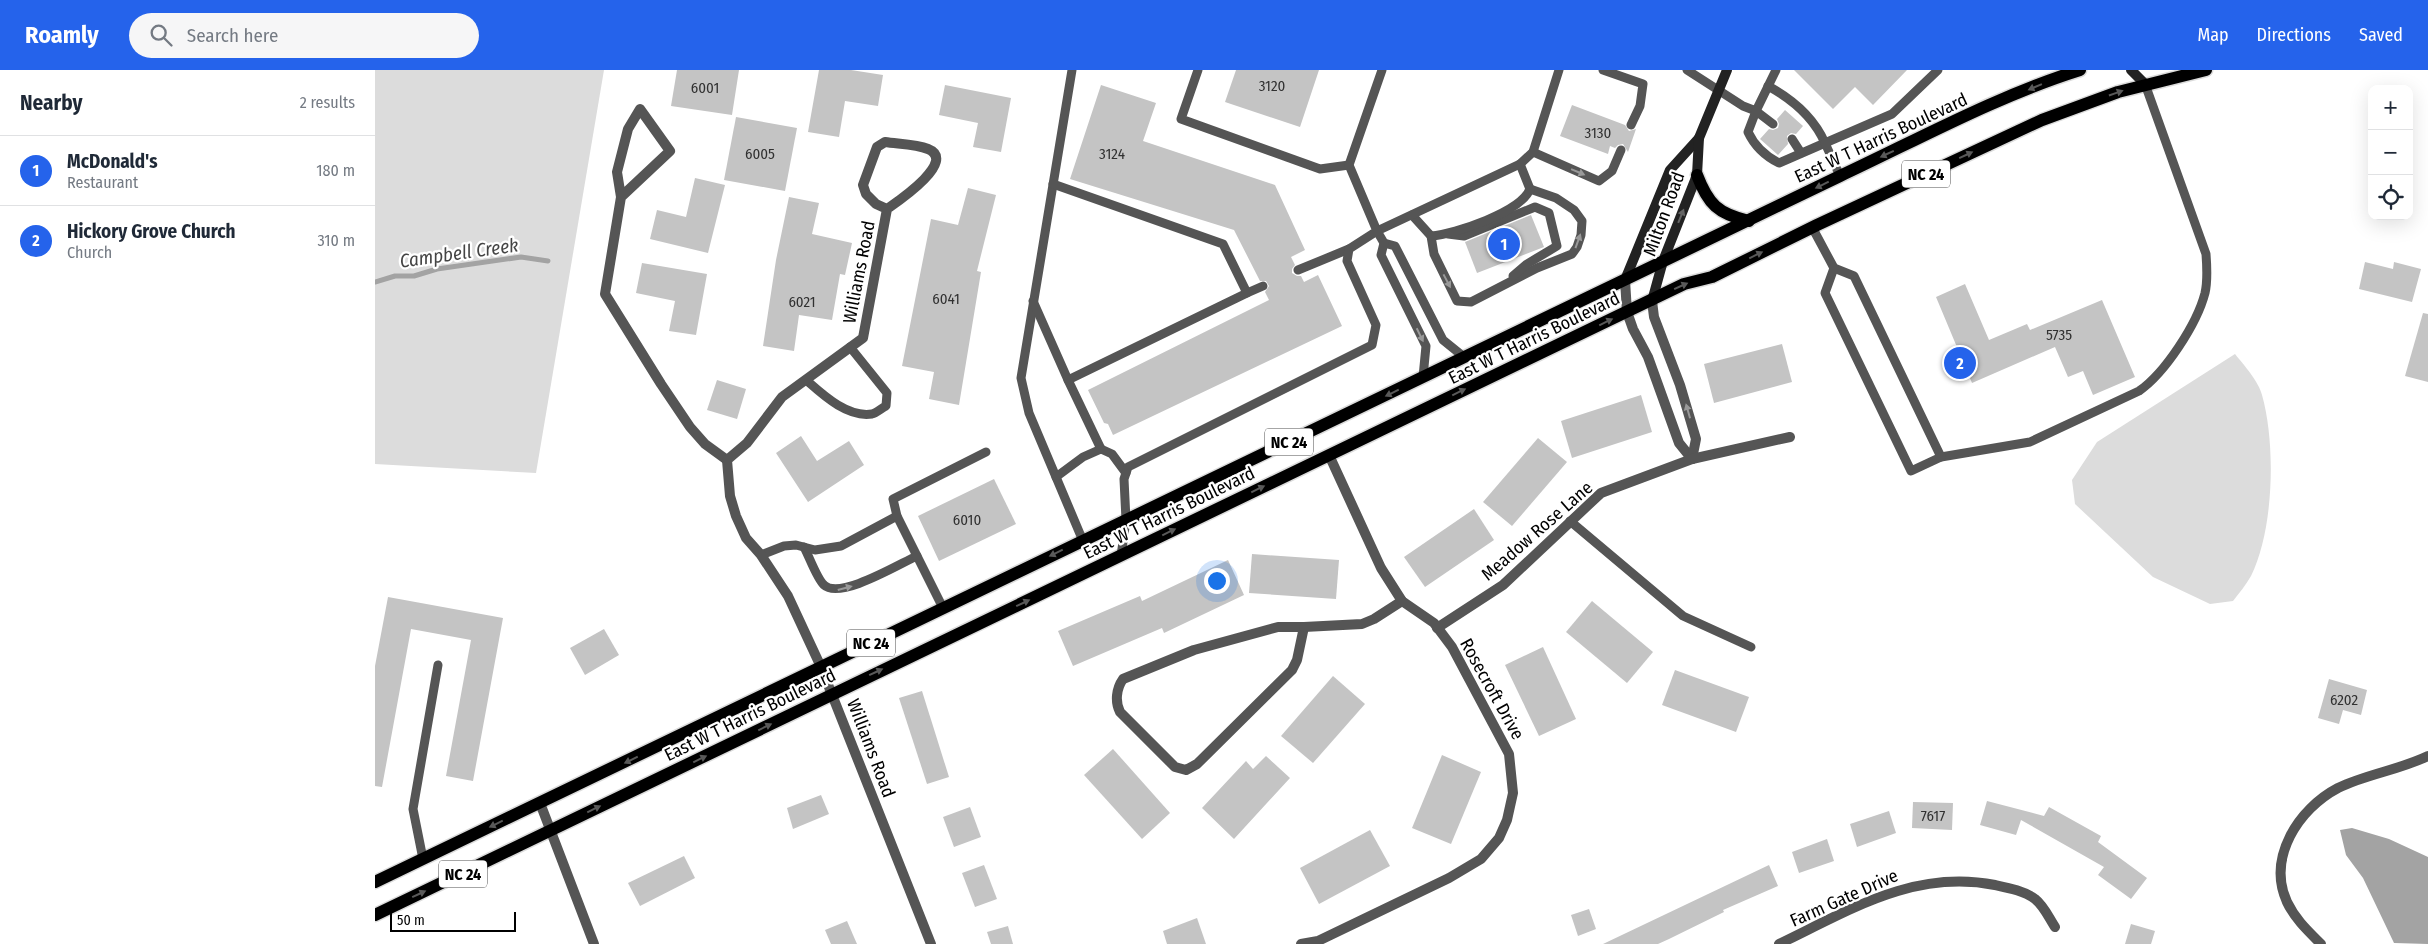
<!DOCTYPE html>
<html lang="en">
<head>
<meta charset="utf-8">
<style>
  body { margin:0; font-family:"Fira Sans Condensed",sans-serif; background:#f6f6f7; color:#1f2937 }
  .controls { position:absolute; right:15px; top:15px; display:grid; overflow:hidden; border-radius:10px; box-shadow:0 5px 20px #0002 }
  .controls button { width:45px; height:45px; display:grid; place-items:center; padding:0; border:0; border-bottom:1px solid #e0e1e3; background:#fff; color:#1f2937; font:25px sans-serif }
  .scale { position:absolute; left:15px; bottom:12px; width:126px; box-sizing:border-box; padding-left:5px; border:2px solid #000; border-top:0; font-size:14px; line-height:18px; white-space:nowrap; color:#000; -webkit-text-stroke:4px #fff; paint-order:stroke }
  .you { position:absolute; left:841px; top:510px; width:18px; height:18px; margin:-12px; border:4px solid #fff; border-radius:50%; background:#1a73e8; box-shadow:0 0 0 8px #1a73e833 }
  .badge { display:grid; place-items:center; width:32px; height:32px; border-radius:50%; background:#2563eb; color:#fff; font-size:16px; font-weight:700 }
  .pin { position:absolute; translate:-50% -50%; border:2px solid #fff; box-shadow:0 1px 5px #0006 }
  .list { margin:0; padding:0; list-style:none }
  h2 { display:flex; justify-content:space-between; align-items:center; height:65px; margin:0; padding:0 20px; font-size:21px }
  h2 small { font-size:16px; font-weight:400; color:#747a83 }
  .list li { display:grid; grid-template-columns:32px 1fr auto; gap:15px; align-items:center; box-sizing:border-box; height:70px; padding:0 20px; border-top:1px solid #e0e1e3 }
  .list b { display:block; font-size:19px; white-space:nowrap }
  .list p { margin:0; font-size:16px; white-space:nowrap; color:#747a83 }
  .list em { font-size:16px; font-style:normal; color:#747a83 }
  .icon { flex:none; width:28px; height:28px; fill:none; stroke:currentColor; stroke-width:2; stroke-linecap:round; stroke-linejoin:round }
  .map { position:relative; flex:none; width:2053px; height:874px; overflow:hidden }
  header { display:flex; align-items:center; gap:30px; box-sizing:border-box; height:70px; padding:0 25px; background:#2563eb; color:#fff }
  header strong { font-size:24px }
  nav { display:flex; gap:28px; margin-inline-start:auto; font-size:18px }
  .search { width:350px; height:45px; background:#f6f6f7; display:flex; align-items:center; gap:12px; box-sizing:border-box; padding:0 18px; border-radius:28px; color:#747a83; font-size:19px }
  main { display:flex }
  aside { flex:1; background:#fff }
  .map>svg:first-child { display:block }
  .green { fill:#dcdcdc }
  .water { fill:#a3a3a3 }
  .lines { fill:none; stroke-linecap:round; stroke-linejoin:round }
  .stream { stroke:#a3a3a3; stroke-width:5 }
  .building { fill:#c4c4c4 }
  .primary-casing { stroke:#dbdbdb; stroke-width:15 }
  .lane { stroke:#555; stroke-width:9 }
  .street { stroke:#555; stroke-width:10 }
  .secondary { stroke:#222; stroke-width:10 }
  .primary { stroke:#000; stroke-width:12 }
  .oneway { fill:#595959 }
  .oneway2 { fill:#999 }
  .oneway3 { fill:#646464 }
  .labels { text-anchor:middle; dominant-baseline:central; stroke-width:4.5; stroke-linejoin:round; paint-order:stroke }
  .number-label { font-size:15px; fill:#313131 }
  .shield { fill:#fff; stroke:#4c4c4c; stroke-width:1 }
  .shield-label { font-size:16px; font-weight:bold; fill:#000 }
  .street-label { font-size:18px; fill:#000; stroke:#fff }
  .water-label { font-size:19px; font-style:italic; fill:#444; stroke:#fff }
</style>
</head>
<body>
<header>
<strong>Roamly</strong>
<div class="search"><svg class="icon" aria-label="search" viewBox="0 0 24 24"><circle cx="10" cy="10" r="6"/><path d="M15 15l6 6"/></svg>Search here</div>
<nav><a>Map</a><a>Directions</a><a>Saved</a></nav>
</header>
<main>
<aside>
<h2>Nearby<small>2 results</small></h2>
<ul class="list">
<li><span class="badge">1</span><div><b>McDonald's</b><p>Restaurant</p></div><em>180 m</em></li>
<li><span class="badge">2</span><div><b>Hickory Grove Church</b><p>Church</p></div><em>310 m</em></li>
</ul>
</aside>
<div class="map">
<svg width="2053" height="874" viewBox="0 0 2053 874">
  <rect width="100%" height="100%" fill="#fff"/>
  <g class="green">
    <polygon points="0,0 229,0 161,403 0,394"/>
    <path d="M1860,284C1869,295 1884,312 1887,325C1901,374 1899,460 1876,506C1871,515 1864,523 1858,531L1835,534L1778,507L1700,434L1697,410L1722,372Z"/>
  </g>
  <polygon class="water" points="1977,758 2014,769 2053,787 2053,874 2019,873 1988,808 1971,785 1965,760"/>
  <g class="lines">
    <polyline class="stream" points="0,212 20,206 39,206 62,199 146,187 173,191"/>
  </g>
  <g class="building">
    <polygon points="302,0 364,0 357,45 296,36"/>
    <polygon points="444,0 476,0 508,5 503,36 470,31 464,67 433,62"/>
    <polygon points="861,0 944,0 925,57 850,32"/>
    <polygon points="1419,0 1532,0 1498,35 1480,17 1458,39"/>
    <polygon points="570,15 636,28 626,82 598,77 603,53 564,45"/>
    <polygon points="726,15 781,33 768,71 900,115 930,180 916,187 920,195 917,199 917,203 922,206 926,206 929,212 943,205 967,256 738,365 733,354 729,353 713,320 894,230 890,222 894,216 891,211 885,211 859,160 695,109"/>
    <polygon points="1197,35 1250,55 1254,61 1261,59 1253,82 1248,74 1243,75 1240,78 1235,76 1233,84 1185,66"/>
    <polygon points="1410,40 1428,56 1421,64 1416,63 1412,66 1413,74 1403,85 1385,69 1394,59 1398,60 1403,58 1404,54 1402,49"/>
    <polygon points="361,47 422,58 410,121 349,110"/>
    <polygon points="320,108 350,115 333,183 275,169 282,140 311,147"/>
    <polygon points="593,118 621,125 602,201 606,202 584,335 554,329 559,302 527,296 556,149 583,155"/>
    <polygon points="414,127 444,133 437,164 477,173 470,205 465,204 457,250 424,245 419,281 388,276 401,190"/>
    <polygon points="1156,145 1169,177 1102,203 1090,172"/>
    <polygon points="1990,192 2018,199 2019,192 2046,199 2037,232 1984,219"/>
    <polygon points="267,193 332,204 321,265 294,261 300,231 261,223"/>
    <polygon points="1590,214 1614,270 1652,254 1655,260 1727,230 1760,307 1718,325 1708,301 1693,307 1680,277 1597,313 1561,227"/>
    <polygon points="2048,243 2053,244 2053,312 2030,306"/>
    <polygon points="1407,274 1417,312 1339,333 1329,294"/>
    <polygon points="342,310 371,319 362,349 332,340"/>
    <polygon points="1266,325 1277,362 1197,388 1186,351"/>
    <polygon points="426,366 442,391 474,371 489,395 433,432 401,383"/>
    <polygon points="1163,368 1192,392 1137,456 1108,432"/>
    <polygon points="619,409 641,454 564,491 543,446"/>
    <polygon points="1099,439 1119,470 1050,517 1029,487"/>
    <polygon points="877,484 964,490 961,529 874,523"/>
    <polygon points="853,490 869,525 789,563 787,558 698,596 683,561 765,526 767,531"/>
    <polygon points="13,527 128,548 98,711 71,706 96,570 36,559 7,717 0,716 0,596"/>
    <polygon points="1217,531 1278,582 1252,613 1191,562"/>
    <polygon points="229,559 244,585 210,605 195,578"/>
    <polygon points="1168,577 1201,649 1164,666 1130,595"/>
    <polygon points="1300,600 1374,627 1361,662 1287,635"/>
    <polygon points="958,606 990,634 938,693 906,666"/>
    <polygon points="1954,609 1992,620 1986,645 1968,640 1964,654 1943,648"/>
    <polygon points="547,621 574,707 552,714 524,628"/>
    <polygon points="738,679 795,743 767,769 709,705"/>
    <polygon points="1067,685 1106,702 1076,774 1037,758"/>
    <polygon points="891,686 915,708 859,769 827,738 871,691 878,699"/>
    <polygon points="446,725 454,744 418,759 412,738"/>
    <polygon points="1612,731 1669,746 1674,737 1726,766 1723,772 1772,808 1756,829 1723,805 1729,797 1646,750 1641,765 1605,755"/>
    <polygon points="1538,732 1578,733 1577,760 1537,758"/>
    <polygon points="595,737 606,767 579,777 568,747"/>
    <polygon points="1514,741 1521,763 1482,777 1475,754"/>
    <polygon points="995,760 1015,796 944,834 925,798"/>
    <polygon points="1452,769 1459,791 1424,803 1417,782"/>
    <polygon points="309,786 320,808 265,836 253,813"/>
    <polygon points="609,795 622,829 600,837 587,803"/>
    <polygon points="1394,795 1403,816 1348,840 1349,842 1294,869 1283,874 1228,874"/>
    <polygon points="1214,839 1221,859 1203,866 1196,845"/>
    <polygon points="822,848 831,874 792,874 788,861"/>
    <polygon points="472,851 482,874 456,874 450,860"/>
    <polygon points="1756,854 1780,861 1776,874 1750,874"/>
    <polygon points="633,856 638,874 616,874 612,862"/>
  </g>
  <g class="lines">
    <g class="primary-casing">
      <g id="primary">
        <path d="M1322,105C1333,134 1343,144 1374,151"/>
        <path d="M0,812L1465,106C1544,69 1622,26 1705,0"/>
        <polyline points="0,845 1309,214 1337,207 1442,155 1667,50 1743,22 1831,0"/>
      </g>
    </g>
    <g class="lane">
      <polyline points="697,0 646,308 654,343 708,471"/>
      <polyline points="823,0 806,49 945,99 974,95"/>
      <polyline points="1228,0 1268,14 1265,36 1256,55"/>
      <polyline points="1312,0 1368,36 1381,41 1401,0"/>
      <path d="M1393,16C1417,29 1439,48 1450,73L1404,93C1390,86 1380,77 1373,62L1381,41L1398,54"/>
      <polyline points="1417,69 1426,83"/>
      <polyline points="1158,82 1224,111 1237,101 1246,80"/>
      <polyline points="1465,106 1450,73 1517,44 1563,0"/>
      <polyline points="1037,145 1056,166 1059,184 1082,231 1096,232 1162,198 1197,184 1202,177 1206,165 1207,151 1199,140 1181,128 1155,119"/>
      <path d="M1437,157L1459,198L1479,206L1566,387L1655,372L1764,321C1790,303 1822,254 1830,223C1833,210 1832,197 1831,184L1770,14"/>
      <polyline points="1073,164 1089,166 1160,137 1174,143 1182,176 1152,194 1138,206"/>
      <path d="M1056,166C1080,164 1146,142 1155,119L1145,94"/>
      <polyline points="1009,173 1020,176 1068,270 1089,287"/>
      <polyline points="1459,198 1450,223 1536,401 1566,387"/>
      <polyline points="923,200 974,179"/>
      <polyline points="872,223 888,216"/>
      <polyline points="658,231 693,310 872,223 848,174 678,114"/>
      <polyline points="1048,307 1051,276 1006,185 1009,173 1002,161 1145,94 1158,82 1184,0"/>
      <path d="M431,310C447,324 472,348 497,344C501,343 507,338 511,336L512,323L475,277"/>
      <polyline points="693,310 726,379"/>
      <polyline points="681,407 708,387 726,379 737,384 751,403"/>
      <polyline points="1195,451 1308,546 1376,577"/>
      <path d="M429,477C434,486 442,509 449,515C465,530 524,494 542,486"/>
      <polyline points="386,485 409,476 421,475 440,480 466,476 522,446"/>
      <polyline points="746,486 751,450 749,409 753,397 997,275 1001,255 972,191 974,179 1002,161 974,95 1007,0"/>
      <polyline points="568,538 522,446 518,429 611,382"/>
      <polyline points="48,789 38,739 63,595"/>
    </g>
    <g class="street">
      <polyline points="246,127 242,102 253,59 265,39 295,81 246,127 230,224 286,314 315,357 330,374 352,390"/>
      <path d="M512,139C522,132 583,91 553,79C541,74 523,74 510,72L502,77L488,115L491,124L501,134L512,139L488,268L407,327L372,373L352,390L355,426L361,446L371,468L386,485L413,526L446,597L556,874"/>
      <polyline points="1250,210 1252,242 1258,259 1273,287 1304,373 1317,389"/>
      <polyline points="1277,231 1279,247 1305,315 1321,369 1317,389"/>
      <path d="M903,557H929L922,590L917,600L822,694L811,700L800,697L745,642C740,632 741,619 748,609L819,580Z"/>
      <polyline points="929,557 987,554 999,549 1027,531"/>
      <polyline points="1062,558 1128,515 1226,423 1317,389 1415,367"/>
      <polyline points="165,733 219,874"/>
      <polyline points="926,874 943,871 1074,808 1106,789 1124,768 1132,750 1138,723 1134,684 1077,577 1059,553 1027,531 1006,498 954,385"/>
      <path d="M1404,874C1475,840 1539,799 1620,815C1634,818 1649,821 1660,829C1669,836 1674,848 1680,857"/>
      <path d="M1946,874C1933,861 1920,849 1912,832C1892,788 1923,739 1963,718C1992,704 2024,700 2053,686"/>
    </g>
    <g class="secondary">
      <polyline points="1756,0 1770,14"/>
      <polyline points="1250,210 1295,100 1324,68 1352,0"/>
      <polyline points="1277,231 1288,191 1322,105 1324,68"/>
    </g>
    <use href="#primary" class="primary"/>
  </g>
  <defs><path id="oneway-solid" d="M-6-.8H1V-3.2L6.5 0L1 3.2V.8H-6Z" transform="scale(1.25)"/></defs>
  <g class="oneway">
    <use href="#oneway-solid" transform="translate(1660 17) rotate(157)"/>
    <use href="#oneway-solid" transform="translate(1741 23) rotate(-19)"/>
    <use href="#oneway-solid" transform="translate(1512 84) rotate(155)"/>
    <use href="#oneway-solid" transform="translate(1591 85) rotate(-25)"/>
    <use href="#oneway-solid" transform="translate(1447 115) rotate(154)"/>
    <use href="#oneway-solid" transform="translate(1381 185) rotate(-26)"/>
    <use href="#oneway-solid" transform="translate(1306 216) rotate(-24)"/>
    <use href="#oneway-solid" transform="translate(1231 252) rotate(-26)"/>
    <use href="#oneway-solid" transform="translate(1084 322) rotate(-26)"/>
    <use href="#oneway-solid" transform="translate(1017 323) rotate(154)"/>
    <use href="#oneway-solid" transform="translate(883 419) rotate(-26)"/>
    <use href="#oneway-solid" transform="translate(794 462) rotate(-26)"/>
    <use href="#oneway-solid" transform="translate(681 483) rotate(154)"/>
    <use href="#oneway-solid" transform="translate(648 533) rotate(-25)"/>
    <use href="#oneway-solid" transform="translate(501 602) rotate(-25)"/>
    <use href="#oneway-solid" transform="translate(390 657) rotate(-26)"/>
    <use href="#oneway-solid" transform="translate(325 689) rotate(-26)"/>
    <use href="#oneway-solid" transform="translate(256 690) rotate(154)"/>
    <use href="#oneway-solid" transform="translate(219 739) rotate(-26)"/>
    <use href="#oneway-solid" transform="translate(121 754) rotate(154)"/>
    <use href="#oneway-solid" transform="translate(44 824) rotate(-25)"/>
  </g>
  <g class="oneway2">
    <use href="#oneway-solid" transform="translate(1203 102) rotate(23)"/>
    <use href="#oneway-solid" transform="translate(1203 171) rotate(-70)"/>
    <use href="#oneway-solid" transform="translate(1072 211) rotate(62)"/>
    <use href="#oneway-solid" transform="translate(1045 265) rotate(64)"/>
    <use href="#oneway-solid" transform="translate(1313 341) rotate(-106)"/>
    <use href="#oneway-solid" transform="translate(470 518) rotate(-15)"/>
  </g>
  <use class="oneway3" href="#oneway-solid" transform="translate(1306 146) rotate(-68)"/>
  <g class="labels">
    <g class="number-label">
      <text x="897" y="16">3120</text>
      <text x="330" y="18">6001</text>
      <text x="1223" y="63">3130</text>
      <text x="385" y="84">6005</text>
      <text x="737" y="84">3124</text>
      <text x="571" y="229">6041</text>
      <text x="427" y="232">6021</text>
      <text x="1684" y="265">5735</text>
      <text x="592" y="450">6010</text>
      <text x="1969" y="630">6202</text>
      <text x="1558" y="746">7617</text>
    </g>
    <g class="shield">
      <rect x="1527" y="90.5" width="48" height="27" rx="4"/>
      <rect x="890" y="358.5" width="48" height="27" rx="4"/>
      <rect x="472" y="559.5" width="48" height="27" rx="4"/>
      <rect x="64" y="790.5" width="48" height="27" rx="4"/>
    </g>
    <g class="shield-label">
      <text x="1551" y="104">NC 24</text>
      <text x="914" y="372">NC 24</text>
      <text x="496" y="573">NC 24</text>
      <text x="88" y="804">NC 24</text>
    </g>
    <g class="street-label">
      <text transform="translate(1506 68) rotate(-25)">East W T Harris Boulevard</text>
      <text transform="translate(1289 144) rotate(-70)">Milton Road</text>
      <text transform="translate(484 202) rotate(-79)">Williams Road</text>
      <text transform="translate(1159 268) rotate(-26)">East W T Harris Boulevard</text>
      <text transform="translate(794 443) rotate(-26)">East W T Harris Boulevard</text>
      <text transform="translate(1162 461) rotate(-41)">Meadow Rose Lane</text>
      <text transform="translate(1117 619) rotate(61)">Rosecroft Drive</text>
      <text transform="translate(375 645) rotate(-26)">East W T Harris Boulevard</text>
      <text transform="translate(496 678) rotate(69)">Williams Road</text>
      <text transform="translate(1469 828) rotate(-24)">Farm Gate Drive</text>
    </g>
    <g class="water-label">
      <text transform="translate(84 183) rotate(-8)">Campbell Creek</text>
    </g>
  </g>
</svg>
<div class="controls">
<button>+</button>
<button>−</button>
<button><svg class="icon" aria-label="locate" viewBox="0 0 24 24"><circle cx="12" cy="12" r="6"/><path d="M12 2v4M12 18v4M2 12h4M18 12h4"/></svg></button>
</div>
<div class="scale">50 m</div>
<div class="you"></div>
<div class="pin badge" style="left:1129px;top:174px">1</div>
<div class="pin badge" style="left:1585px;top:293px">2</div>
</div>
</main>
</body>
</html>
